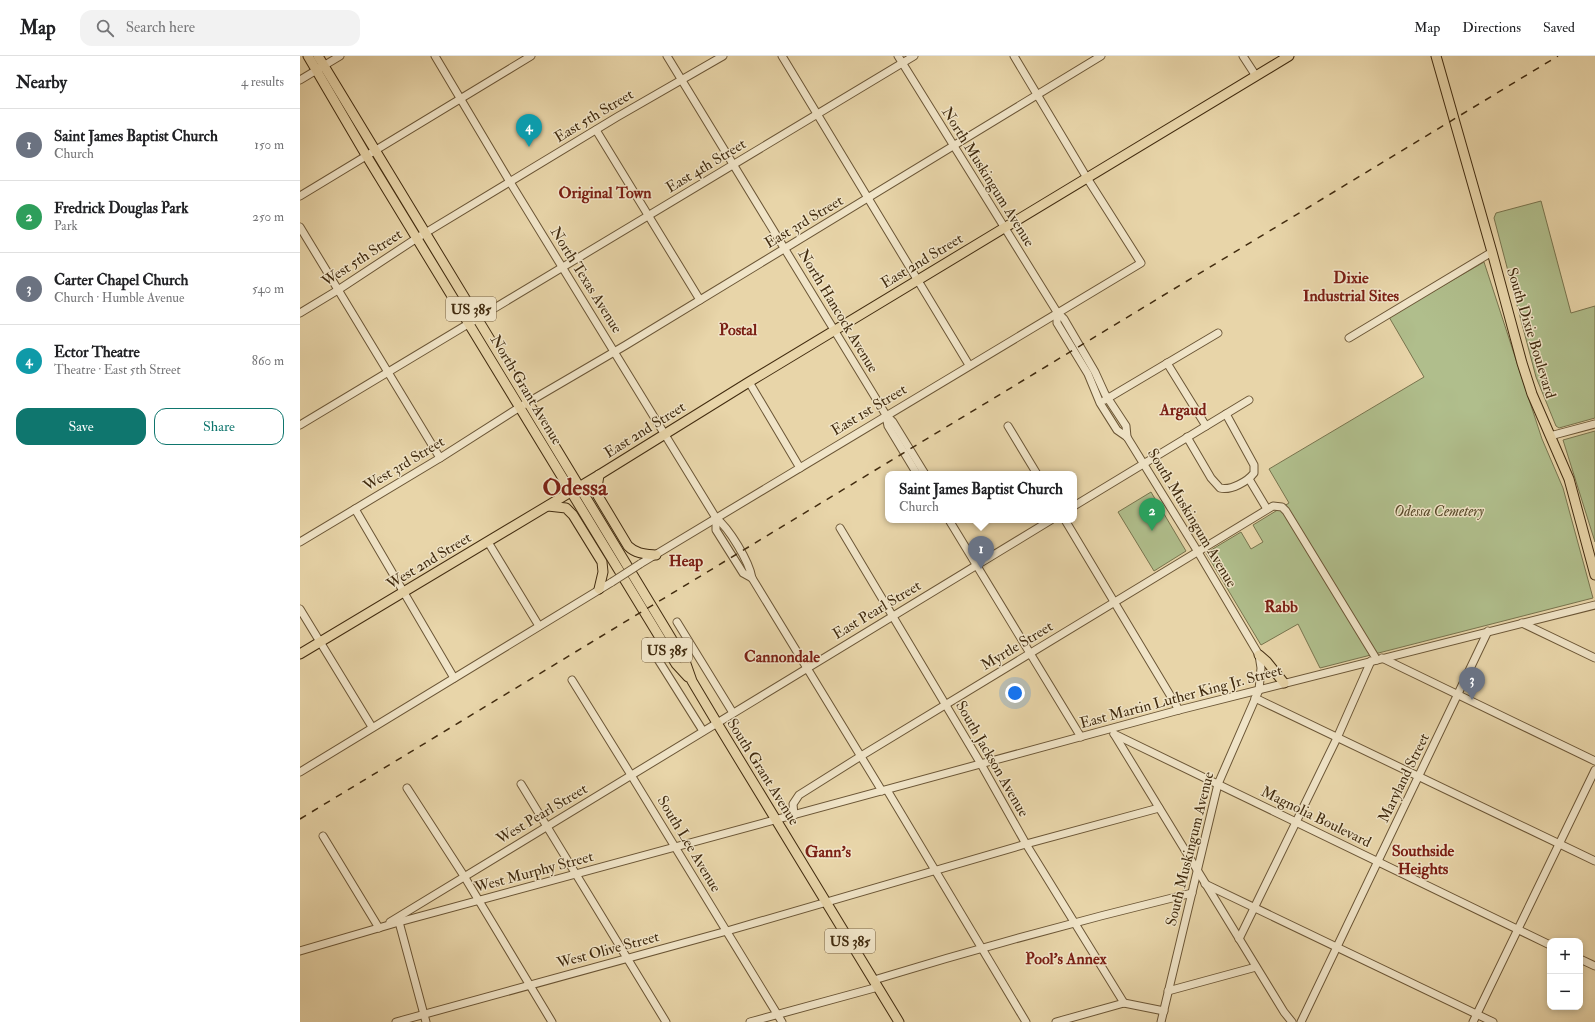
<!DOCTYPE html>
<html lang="en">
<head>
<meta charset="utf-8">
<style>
  body { margin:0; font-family:"IM FELL Double Pica",serif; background:#f2f2f2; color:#202124 }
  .controls { position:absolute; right:12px; bottom:12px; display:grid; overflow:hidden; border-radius:8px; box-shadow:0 2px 6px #0003 }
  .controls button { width:36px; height:36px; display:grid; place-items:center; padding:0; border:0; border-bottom:1px solid #e0e0e0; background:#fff; color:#202124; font:20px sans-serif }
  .you { position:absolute; left:715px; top:637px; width:14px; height:14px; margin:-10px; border:3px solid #fff; border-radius:50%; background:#1a73e8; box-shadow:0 0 0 6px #1a73e833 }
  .badge { display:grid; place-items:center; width:26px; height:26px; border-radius:50%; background:#0f766e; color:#fff; font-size:13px; font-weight:700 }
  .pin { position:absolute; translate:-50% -33px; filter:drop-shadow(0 1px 2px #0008) }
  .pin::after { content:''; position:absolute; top:21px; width:14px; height:12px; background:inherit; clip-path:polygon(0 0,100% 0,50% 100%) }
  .popup { position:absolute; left:585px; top:415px; width:192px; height:52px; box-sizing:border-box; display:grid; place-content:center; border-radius:8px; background:#fff; filter:drop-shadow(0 1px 3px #0005); font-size:13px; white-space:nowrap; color:#757577 }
  .popup b { font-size:15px; color:#202124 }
  .popup::after { content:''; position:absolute; left:50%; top:100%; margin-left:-8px; border:8px solid transparent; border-top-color:#fff }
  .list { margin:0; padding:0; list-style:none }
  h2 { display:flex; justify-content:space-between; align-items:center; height:52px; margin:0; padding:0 16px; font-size:17px }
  h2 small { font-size:13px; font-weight:400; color:#757577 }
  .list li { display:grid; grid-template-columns:26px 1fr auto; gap:12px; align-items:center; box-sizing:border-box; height:72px; padding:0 16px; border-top:1px solid #e0e0e0 }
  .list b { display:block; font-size:15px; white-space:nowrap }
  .list p { margin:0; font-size:13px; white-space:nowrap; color:#757577 }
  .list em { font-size:13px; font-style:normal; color:#757577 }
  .actions { display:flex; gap:8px; padding:12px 16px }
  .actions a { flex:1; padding:9px 0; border:1px solid #0f766e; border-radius:12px; text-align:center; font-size:14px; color:#0f766e }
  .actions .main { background:#0f766e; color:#fff }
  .icon { flex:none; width:22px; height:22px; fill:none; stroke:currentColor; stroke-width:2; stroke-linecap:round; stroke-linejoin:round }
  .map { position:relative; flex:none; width:1295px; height:966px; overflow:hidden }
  header { display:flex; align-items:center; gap:24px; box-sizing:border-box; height:56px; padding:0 20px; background:#fff; border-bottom:1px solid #e0e0e0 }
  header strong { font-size:19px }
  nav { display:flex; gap:22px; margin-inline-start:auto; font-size:14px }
  .search { width:280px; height:36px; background:#f2f2f2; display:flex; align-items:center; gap:10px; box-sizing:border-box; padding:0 14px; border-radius:12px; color:#757577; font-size:15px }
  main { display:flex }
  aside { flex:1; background:#fff }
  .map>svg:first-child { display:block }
  .green { fill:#b0be8c; stroke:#78744e }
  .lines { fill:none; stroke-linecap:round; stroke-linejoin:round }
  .minor-casing { stroke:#6b5636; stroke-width:9 }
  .major-casing { stroke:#412b0f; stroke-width:11 }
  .minor { stroke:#f0e4c7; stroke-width:7 }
  .major { stroke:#e8d5a9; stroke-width:9 }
  .rail { stroke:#412b0f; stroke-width:1.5; stroke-dasharray:7 7; stroke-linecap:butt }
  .minor-bridge-casing { stroke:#6b5636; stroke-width:9; stroke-linecap:butt }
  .minor-bridge { stroke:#f0e4c7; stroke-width:7 }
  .labels { text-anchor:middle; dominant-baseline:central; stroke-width:3; stroke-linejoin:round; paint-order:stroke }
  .shield { fill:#f0e4c7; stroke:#766246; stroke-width:1 }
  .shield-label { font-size:14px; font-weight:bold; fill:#412b0f }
  .street-label { font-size:15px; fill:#412b0f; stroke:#f0e4c7 }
  .park-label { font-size:15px; font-style:italic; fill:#574828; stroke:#f0e4c7 }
  .neighbourhood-label { font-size:16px; font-weight:bold; fill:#7a1f14; stroke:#f0e4c7 }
  .town-label { font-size:23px; font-weight:bold; fill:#7a1f14; stroke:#f0e4c7 }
</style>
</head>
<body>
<header>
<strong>Map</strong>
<div class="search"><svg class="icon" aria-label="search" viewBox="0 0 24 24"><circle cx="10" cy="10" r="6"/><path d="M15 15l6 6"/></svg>Search here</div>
<nav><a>Map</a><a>Directions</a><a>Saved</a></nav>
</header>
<main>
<aside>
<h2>Nearby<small>4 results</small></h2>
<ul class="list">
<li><span class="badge" style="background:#6b7280">1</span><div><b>Saint James Baptist Church</b><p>Church</p></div><em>150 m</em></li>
<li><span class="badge" style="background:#2e9e5b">2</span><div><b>Fredrick Douglas Park</b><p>Park</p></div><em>250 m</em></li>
<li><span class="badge" style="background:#6b7280">3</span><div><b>Carter Chapel Church</b><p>Church · Humble Avenue</p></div><em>540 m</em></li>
<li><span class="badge" style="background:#0f9aa8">4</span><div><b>Ector Theatre</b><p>Theatre · East 5th Street</p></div><em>860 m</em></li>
</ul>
<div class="actions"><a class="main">Save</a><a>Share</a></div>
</aside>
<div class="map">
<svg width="1295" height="966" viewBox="0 0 1295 966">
  <rect width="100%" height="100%" fill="#e8d5a9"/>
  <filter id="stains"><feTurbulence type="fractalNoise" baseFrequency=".005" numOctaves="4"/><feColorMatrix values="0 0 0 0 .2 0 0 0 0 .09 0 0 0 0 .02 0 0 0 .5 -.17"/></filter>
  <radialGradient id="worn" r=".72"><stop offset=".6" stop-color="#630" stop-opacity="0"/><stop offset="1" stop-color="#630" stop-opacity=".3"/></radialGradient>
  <g class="green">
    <polygon points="1241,145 1271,257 1295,250 1295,362 1259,372 1256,370 1236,321 1194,162 1196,157"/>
    <polygon points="1184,206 1242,383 1263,432 1293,542 1020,612 998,568 961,589 906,497 941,476 951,493 963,486 953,469 989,447 969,413 1124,321 1089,261"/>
    <polygon points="1295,375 1295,486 1263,384"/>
    <polygon points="851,436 886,495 854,515 818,456"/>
  </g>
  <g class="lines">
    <g class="minor-casing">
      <g id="minor">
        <path d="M135,0L210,126L416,462C429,472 449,505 452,522L582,735"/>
        <polyline points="367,0 586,359 593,366 625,418"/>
        <polyline points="482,0 669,309"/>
        <polyline points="598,0 757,256 764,263 795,316 805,338 826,370 827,381"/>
        <polyline points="943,0 956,20"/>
        <polyline points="0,24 40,0"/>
        <polyline points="296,74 400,244"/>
        <polyline points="0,140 231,0"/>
        <polyline points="0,171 140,402"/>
        <polyline points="757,256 757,267 788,318 800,347 817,374 827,381 898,496 959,599 961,612 959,634 918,728 861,966"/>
        <polyline points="0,257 38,234 117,182 317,61 423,0"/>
        <polyline points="1049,282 1192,196"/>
        <polyline points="867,307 906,370"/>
        <polyline points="449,326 500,412"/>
        <polyline points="805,344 918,277"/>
        <polyline points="586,360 588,370 617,418"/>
        <polyline points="0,369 614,0"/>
        <polyline points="708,370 737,418"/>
        <polyline points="1250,380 1295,368"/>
        <path d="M887,381L911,422L920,432C931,435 948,425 954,417V409L926,358"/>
        <polyline points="949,423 967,453"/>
        <polyline points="774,450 949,344"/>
        <polyline points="55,453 154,622"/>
        <polyline points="416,462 416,474 443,517 452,522"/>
        <polyline points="649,464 781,681"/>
        <polyline points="765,464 879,654"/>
        <polyline points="540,472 681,708 726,788 824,947"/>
        <polyline points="0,486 140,402 220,351 326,289 801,0"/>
        <polyline points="188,486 239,570"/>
        <polyline points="340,508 841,207 787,122 714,0"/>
        <polyline points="0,553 72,671"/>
        <polyline points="377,566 433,657"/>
        <polyline points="1222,567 1295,602"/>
        <polyline points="347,586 403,675"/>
        <polyline points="1082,602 1295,705"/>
        <polyline points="272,624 331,719 482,966"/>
        <polyline points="955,642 1295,805"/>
        <polyline points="814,678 1250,889"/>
        <polyline points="814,678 984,956 992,966"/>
        <polyline points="0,716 312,526"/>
        <polyline points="221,728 366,966"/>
        <polyline points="107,732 164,820 252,966"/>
        <polyline points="587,734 726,966"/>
        <polyline points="494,759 493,748 499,739 561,700 973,450 982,451 986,455 1077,604"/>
        <polyline points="23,780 79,872"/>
        <polyline points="905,828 1193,966"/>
        <polyline points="90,866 751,464"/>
        <polyline points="99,866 126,966"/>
        <polyline points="939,883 1037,682 1071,605"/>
        <polyline points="0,895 99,866 879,654 1295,549"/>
        <polyline points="1280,903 1295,910"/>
        <path d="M574,924C679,892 785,863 892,837"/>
        <polyline points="868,935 956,911"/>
        <polyline points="96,966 427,875 726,788 859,752"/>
        <polyline points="450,966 578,931"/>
        <polyline points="756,966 824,947 864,955"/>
        <polyline points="1001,966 1188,575"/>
        <polyline points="1173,966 1295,714"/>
      </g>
    </g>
    <g class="major-casing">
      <g id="major">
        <polyline points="8,0 66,99 376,608 388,621"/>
        <polyline points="18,0 385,605 392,625 417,667 599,966"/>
        <polyline points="1136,0 1192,196 1222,307 1232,338 1269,423 1295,519"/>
        <path d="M299,419L297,432L298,440L328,490C336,498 346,498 356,499"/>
        <polyline points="248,450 266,452 273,459 302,506 303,516 299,533"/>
        <polyline points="0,598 299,419 449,326 989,0"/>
        <polyline points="959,599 967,606 984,627"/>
      </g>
    </g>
    <use href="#minor" class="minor"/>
    <use href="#major" class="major"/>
    <polyline class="rail" points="0,763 1258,0"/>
    <g class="minor-bridge-casing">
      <polyline id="minor-bridge" points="312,526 340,508"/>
    </g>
    <use href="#minor-bridge" class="minor-bridge"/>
  </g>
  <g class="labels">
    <g class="shield">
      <rect x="146" y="241" width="50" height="24" rx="3"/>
      <rect x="342" y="582" width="50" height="24" rx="3"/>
      <rect x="525" y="873" width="50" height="24" rx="3"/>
    </g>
    <g class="shield-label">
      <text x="171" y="253">US 385</text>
      <text x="367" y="594">US 385</text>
      <text x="550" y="885">US 385</text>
    </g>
    <g class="street-label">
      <text transform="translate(294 60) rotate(-31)">East 5th Street</text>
      <text transform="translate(406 110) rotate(-31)">East 4th Street</text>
      <text transform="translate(688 121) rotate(58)">North Muskingum Avenue</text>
      <text transform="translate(504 166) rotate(-31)">East 3rd Street</text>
      <text transform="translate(62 202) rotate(-33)">West 5th Street</text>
      <text transform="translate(622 205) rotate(-31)">East 2nd Street</text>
      <text transform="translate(286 224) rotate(58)">North Texas Avenue</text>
      <text transform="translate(538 255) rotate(59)">North Hancock Avenue</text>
      <text transform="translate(1231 277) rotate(73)">South Dixie Boulevard</text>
      <text transform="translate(226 334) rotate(59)">North Grant Avenue</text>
      <text transform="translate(569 354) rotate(-31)">East 1st Street</text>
      <text transform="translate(345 374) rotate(-32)">East 2nd Street</text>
      <text transform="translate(104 408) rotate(-31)">West 3rd Street</text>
      <text transform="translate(892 462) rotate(59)">South Muskingum Avenue</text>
      <text transform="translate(129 505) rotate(-31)">West 2nd Street</text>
      <text transform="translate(577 554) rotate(-31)">East Pearl Street</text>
      <text transform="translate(717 590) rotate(-31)">Myrtle Street</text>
      <text transform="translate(881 641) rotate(-15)">East Martin Luther King Jr. Street</text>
      <text transform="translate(692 703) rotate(60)">South Jackson Avenue</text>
      <text transform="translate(463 716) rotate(58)">South Grant Avenue</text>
      <text transform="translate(1104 722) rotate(-64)">Maryland Street</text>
      <text transform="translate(242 758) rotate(-31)">West Pearl Street</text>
      <text transform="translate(1016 761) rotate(26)">Magnolia Boulevard</text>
      <text transform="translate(389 788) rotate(59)">South Lee Avenue</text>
      <text transform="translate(890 793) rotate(-76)">South Muskingum Avenue</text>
      <text transform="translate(234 816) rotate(-15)">West Murphy Street</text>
      <text transform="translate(308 894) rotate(-15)">West Olive Street</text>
    </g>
    <g class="park-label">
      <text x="1139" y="455">Odessa Cemetery</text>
    </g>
    <g class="neighbourhood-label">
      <text x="305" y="137">Original Town</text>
      <text x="1051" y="222">Dixie<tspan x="1051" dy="18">Industrial Sites</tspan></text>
      <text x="438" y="274">Postal</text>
      <text x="883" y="354">Argaud</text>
      <text x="386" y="505">Heap</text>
      <text x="981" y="551">Rabb</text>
      <text x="482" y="601">Cannondale</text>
      <text x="1123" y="795">Southside<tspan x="1123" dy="18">Heights</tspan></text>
      <text x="528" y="796">Gann's</text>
      <text x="766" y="903">Pool's Annex</text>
    </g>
    <g class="town-label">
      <text x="275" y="431">Odessa</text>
    </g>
  </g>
  <rect width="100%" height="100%" filter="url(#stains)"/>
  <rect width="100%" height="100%" fill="url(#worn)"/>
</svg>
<div class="controls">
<button>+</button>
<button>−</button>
</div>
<div class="you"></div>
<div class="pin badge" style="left:681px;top:513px;background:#6b7280">1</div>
<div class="popup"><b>Saint James Baptist Church</b>Church</div>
<div class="pin badge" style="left:852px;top:475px;background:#2e9e5b">2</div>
<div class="pin badge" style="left:1172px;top:644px;background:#6b7280">3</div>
<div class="pin badge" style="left:229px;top:91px;background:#0f9aa8">4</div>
</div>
</main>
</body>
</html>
